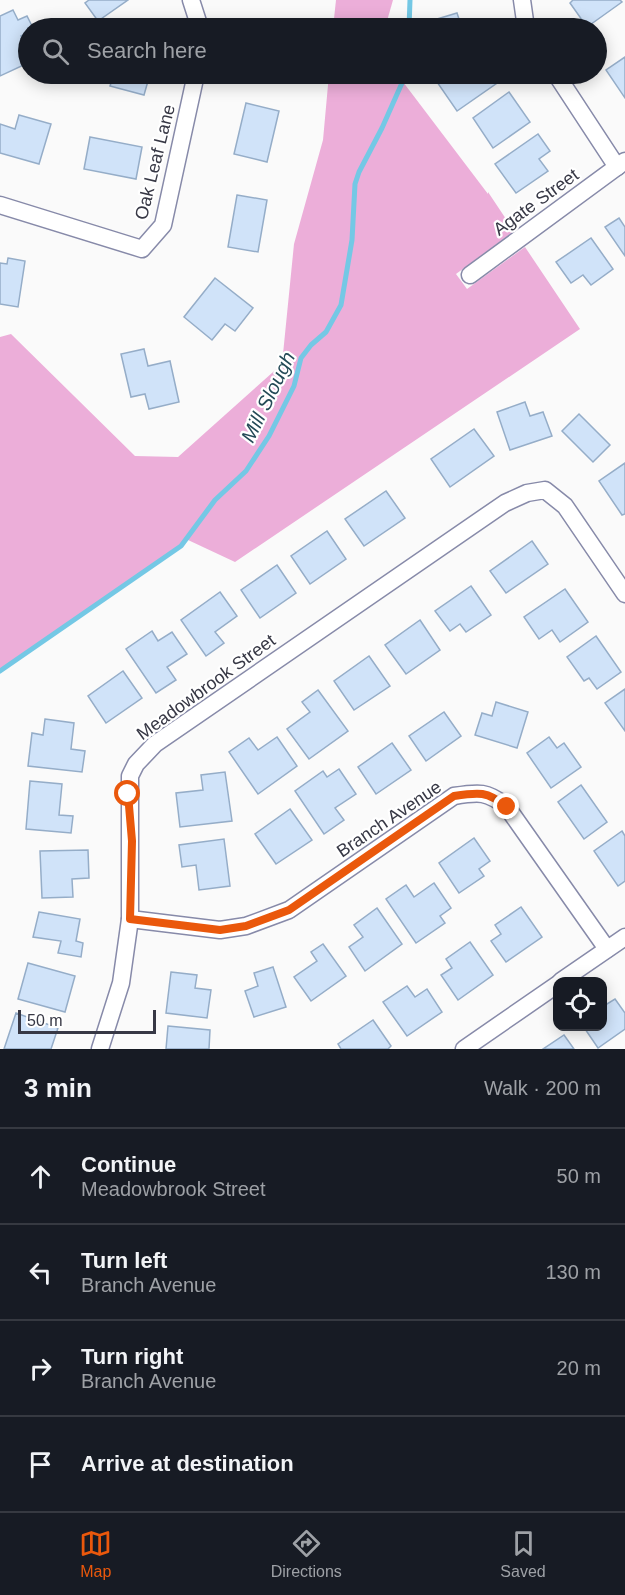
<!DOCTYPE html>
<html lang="en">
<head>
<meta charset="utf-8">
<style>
  body { margin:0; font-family:Arial,sans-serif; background:#20242c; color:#f1f3f6 }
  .controls { position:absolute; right:18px; bottom:18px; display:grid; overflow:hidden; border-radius:12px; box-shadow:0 3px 15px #0003 }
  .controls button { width:54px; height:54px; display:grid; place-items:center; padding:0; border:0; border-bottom:2px solid #363941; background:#171b24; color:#f1f3f6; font:30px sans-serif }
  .scale { position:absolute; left:18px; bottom:15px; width:138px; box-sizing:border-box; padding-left:6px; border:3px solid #373845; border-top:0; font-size:16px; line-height:21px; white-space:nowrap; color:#373845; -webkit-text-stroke:4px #fff; paint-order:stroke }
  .stop { position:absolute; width:18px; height:18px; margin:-14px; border:4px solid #ea580c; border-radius:50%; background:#fff }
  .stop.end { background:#ea580c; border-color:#fff; box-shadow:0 2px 6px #0008 }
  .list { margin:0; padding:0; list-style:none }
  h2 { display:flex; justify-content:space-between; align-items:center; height:78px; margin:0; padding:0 24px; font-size:26px }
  h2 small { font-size:20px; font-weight:400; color:#9ea1a6 }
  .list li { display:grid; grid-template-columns:39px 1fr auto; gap:18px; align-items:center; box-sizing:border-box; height:96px; padding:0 24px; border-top:2px solid #363941 }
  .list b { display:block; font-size:22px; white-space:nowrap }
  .list p { margin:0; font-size:20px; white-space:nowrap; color:#9ea1a6 }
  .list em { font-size:20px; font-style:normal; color:#9ea1a6 }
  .icon { flex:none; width:33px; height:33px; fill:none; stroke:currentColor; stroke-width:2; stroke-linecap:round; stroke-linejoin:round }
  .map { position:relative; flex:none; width:625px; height:1049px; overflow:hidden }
  .search { position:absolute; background:#171b24; box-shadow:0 3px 15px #0003; left:18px; right:18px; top:18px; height:66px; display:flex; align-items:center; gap:15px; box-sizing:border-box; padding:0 21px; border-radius:33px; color:#9ea1a6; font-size:22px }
  .sheet { height:462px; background:#171b24 }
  nav { display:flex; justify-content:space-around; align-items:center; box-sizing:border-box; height:84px; border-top:2px solid #363941; background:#171b24; font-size:16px; color:#9ea1a6 }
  nav a { display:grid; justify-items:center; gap:3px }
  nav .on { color:#ea580c }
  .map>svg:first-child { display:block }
  .forest { fill:#ecaed9 }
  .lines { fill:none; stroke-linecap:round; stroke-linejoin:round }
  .stream { stroke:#74c8e5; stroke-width:5 }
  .building { fill:#d0e3f9; stroke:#95adc8; stroke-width:1.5 }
  .minor-casing { stroke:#878aa9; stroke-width:19 }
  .minor { stroke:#fff; stroke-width:16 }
  .route { stroke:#ea580c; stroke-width:8 }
  .labels { text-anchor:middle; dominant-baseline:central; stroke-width:4.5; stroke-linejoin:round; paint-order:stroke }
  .street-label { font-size:18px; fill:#373845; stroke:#fff }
  .water-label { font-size:20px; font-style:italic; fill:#244a57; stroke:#fff }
</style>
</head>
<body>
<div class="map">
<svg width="625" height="1049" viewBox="0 0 625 1049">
  <rect width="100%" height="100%" fill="#fafafa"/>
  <g class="forest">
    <polygon points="336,0 393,0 385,28 333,28"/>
    <polygon points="329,74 397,74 488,194 488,192 514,231 456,274 467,289 525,247 580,329 235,562 188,540 0,669 0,337 11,334 135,456 178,457 282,364 294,244 323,140"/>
  </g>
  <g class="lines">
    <g class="stream">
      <polyline points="409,28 410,0"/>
      <polyline points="0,671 181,546 215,500 246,471 269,436 294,386 301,358 311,345 326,332 341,305 352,240 355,184 359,172 382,128 406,74"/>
    </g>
  </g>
  <g class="building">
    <polygon points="89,0 128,0 98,21 85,3"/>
    <polygon points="573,0 620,0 622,2 587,27 570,3"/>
    <polygon points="13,10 18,20 27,16 33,28 28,28 28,33 21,36 28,51 28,63 0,76 0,16"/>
    <polygon points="457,13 461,25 474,21 477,28 429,28 427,22"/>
    <polygon points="625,57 625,98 606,70"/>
    <polygon points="114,74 150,74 144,95 110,86"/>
    <polygon points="449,74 495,74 500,81 457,111 437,82"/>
    <polygon points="509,92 530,122 493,148 473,118"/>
    <polygon points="246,103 279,111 267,162 234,154"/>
    <polygon points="19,115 51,124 39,164 0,153 0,124 15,129"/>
    <polygon points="538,134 550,151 539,159 548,171 516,193 495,164"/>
    <polygon points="90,137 142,147 136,179 84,169"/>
    <polygon points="237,195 267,200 258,252 228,247"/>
    <polygon points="619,218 625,227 625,256 605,227"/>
    <polygon points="591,238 613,269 591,285 583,275 571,283 556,262"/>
    <polygon points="8,258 25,261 18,307 0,304 0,263 7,264"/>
    <polygon points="215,278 253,308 235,331 225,324 212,340 184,317"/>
    <polygon points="144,349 148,366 170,361 179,402 149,409 145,394 131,397 121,354"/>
    <polygon points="525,402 530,416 543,412 552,436 510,450 497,412"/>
    <polygon points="579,414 610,445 593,462 562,431"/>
    <polygon points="474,429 494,456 450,487 431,459"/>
    <polygon points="625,463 625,514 622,515 599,481"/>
    <polygon points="386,491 405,518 364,546 345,519"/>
    <polygon points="327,531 346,559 310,584 291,556"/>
    <polygon points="532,541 548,564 506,593 490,571"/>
    <polygon points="277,565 296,593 260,618 241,590"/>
    <polygon points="471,586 491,615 466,632 460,624 450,631 435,611"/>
    <polygon points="565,589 588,622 560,642 552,630 539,639 524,617"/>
    <polygon points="220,592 237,616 215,632 224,643 206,656 181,620"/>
    <polygon points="420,620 440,650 406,674 385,645"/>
    <polygon points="152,631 158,641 172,632 187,654 167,667 176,680 156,693 126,649"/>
    <polygon points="596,636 621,672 597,689 589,678 584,681 567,657"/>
    <polygon points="369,656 390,686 354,710 334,681"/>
    <polygon points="123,671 142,698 106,723 88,696"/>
    <polygon points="625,689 625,731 605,703"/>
    <polygon points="318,690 348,731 309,759 287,729 310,712 302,702"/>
    <polygon points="496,702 528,712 517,748 475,735 482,713 492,716"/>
    <polygon points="444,712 461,736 426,761 409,736"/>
    <polygon points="45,719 74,723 71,749 85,751 82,772 28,766 32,733 43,735"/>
    <polygon points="277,737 297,766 258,794 229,752 249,738 258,750"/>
    <polygon points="549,737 557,748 564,743 581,767 551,788 527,753"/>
    <polygon points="392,743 411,770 376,794 358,767"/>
    <polygon points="339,769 356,794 335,808 344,820 324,834 295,791 323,771 327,777"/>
    <polygon points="225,772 232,821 180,827 176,793 203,790 201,775"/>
    <polygon points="30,781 62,784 59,815 73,816 71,833 26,829"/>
    <polygon points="581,785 607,822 584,839 558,802"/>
    <polygon points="290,809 312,840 276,864 255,834"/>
    <polygon points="622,831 625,836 625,881 618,886 594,851"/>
    <polygon points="474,838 490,861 479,869 484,876 459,893 439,863"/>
    <polygon points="224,839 230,886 199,890 196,865 182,867 179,845"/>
    <polygon points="88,850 89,878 72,879 73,897 42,898 40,851"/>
    <polygon points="434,883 451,908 440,916 445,923 416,943 386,899 406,885 414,897"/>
    <polygon points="521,907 542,937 506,962 491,941 501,934 495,925"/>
    <polygon points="377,908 402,944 365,971 349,947 363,937 354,925"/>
    <polygon points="39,912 80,919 76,941 83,943 81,957 58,953 61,941 33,937"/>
    <polygon points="470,942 493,975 458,1000 441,975 452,968 446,959"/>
    <polygon points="323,944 346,976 311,1001 294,977 317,961 311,952"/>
    <polygon points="28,963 75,976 65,1012 18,999"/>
    <polygon points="273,967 286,1007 254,1017 245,991 258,986 254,973"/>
    <polygon points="171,972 197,975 195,988 211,990 207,1018 166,1013"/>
    <polygon points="407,986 415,997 427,989 442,1012 407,1036 383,1002"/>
    <polygon points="615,999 625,1013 625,1029 598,1048 583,1026 602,1026 602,1007"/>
    <polygon points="16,1013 58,1028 51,1049 4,1049"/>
    <polygon points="373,1020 391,1046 388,1049 341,1049 338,1044"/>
    <polygon points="168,1026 210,1030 209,1049 166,1049"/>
    <polygon points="564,1035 574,1049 543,1049"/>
  </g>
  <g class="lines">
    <g class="minor-casing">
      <g id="minor">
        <polyline points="191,0 200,28"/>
        <polyline points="522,0 526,28"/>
        <polyline points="556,74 617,167"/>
        <polyline points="0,205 142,249 163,225 196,74"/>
        <polyline points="470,275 625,161"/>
        <path d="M130,919L220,930L246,926L289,910L454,796C479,792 487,791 507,807L607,949"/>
        <polyline points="561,981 625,937"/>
        <polyline points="100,1049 121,983 130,919 130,776 136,764 155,744 505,503 527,493 545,490 565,506 625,594"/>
        <polyline points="464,1049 558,984"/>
      </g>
    </g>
    <use href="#minor" class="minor"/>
  </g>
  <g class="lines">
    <path class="route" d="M128,794L132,841L130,919L220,930L246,926L289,910L454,796C479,792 487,791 507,807"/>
  </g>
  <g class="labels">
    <g class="street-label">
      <text transform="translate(155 162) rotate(-76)">Oak Leaf Lane</text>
      <text transform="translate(536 202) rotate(-36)">Agate Street</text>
      <text transform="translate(206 687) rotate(-36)">Meadowbrook Street</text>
      <text transform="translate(389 819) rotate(-34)">Branch Avenue</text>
    </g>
    <g class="water-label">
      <text transform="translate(268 397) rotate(-64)">Mill Slough</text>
    </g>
  </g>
</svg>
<div class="controls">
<button><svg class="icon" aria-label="locate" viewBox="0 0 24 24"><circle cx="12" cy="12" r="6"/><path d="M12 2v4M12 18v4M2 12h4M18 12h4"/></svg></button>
</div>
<div class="scale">50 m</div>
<div class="stop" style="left:128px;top:794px"></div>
<div class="stop end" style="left:507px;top:807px"></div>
<div class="search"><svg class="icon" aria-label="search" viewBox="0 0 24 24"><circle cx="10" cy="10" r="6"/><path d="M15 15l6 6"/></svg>Search here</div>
</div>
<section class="sheet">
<h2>3 min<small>Walk · 200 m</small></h2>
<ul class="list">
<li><svg class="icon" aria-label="ahead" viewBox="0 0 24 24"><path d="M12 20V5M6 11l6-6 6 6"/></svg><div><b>Continue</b><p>Meadowbrook Street</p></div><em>50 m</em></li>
<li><svg class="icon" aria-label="left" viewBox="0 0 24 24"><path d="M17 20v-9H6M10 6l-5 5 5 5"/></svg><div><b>Turn left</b><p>Branch Avenue</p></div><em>130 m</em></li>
<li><svg class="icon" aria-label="right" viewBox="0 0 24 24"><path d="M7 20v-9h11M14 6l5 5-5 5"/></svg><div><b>Turn right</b><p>Branch Avenue</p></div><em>20 m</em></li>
<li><svg class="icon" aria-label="arrive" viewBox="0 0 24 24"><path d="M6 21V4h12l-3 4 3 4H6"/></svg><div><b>Arrive at destination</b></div></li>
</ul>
</section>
<nav>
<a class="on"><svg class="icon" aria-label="map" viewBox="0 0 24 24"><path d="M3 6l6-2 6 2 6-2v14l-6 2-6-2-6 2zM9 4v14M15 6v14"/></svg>Map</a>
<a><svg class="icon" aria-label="directions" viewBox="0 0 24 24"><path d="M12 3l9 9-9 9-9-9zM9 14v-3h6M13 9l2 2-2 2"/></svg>Directions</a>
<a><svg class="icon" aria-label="saved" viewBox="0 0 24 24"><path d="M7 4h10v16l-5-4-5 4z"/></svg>Saved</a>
</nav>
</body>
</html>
